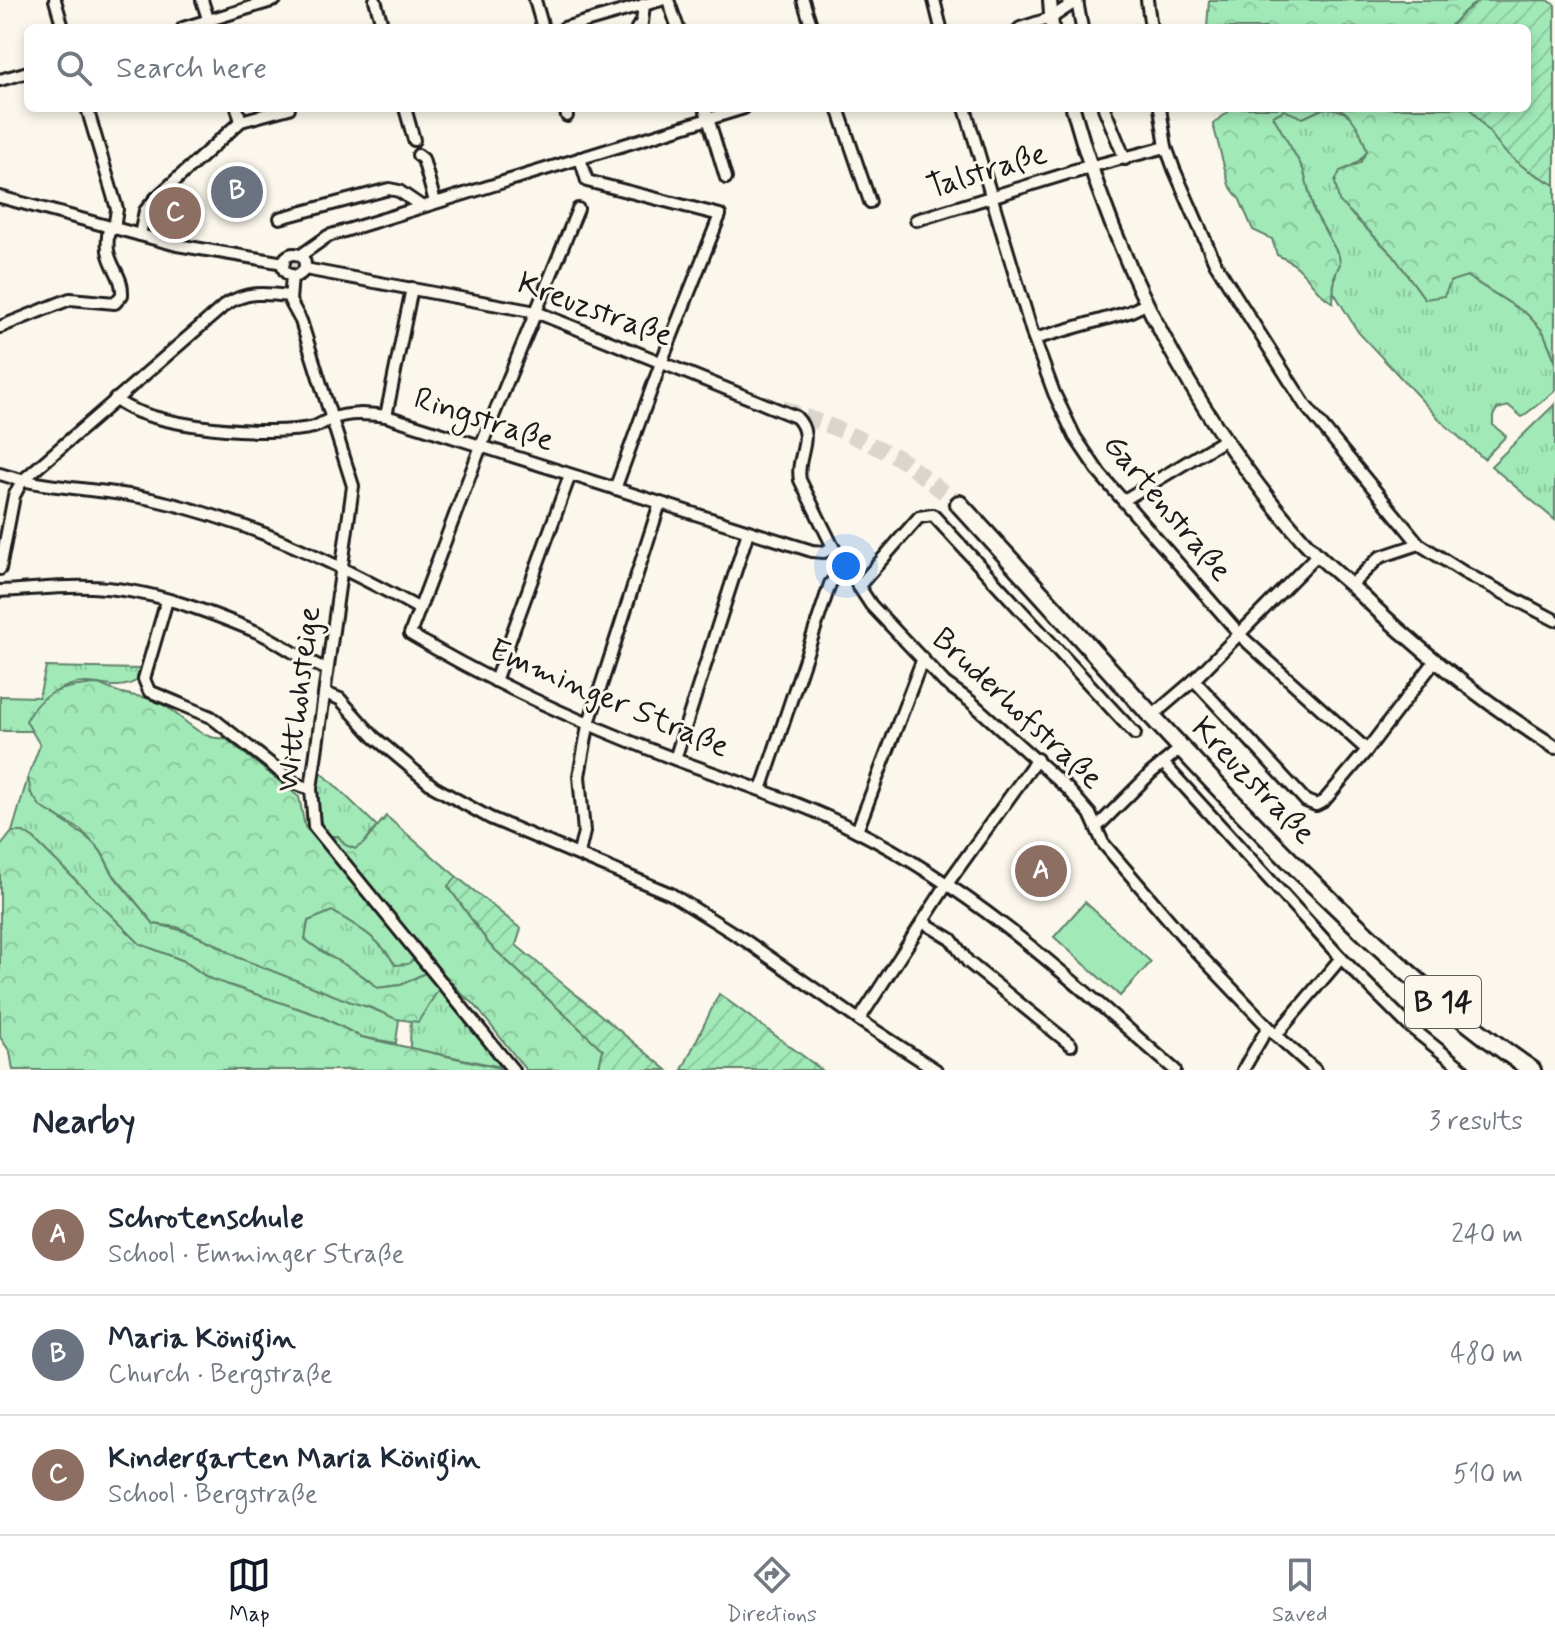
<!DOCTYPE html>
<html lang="en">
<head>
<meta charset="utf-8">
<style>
  body { margin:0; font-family:Mynerve,sans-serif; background:#f6f6f7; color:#1f2937 }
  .you { position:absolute; left:846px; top:566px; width:28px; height:28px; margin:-20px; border:6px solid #fff; border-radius:50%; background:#1a73e8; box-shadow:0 0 0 12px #1a73e833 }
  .badge { display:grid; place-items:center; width:52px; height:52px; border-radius:50%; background:#111827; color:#fff; font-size:26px; font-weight:700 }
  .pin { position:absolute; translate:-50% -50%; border:4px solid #fff; box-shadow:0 2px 8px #0006 }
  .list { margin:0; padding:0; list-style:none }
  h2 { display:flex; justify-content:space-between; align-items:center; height:104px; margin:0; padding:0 32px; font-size:34px }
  h2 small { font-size:26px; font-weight:400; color:#747a83 }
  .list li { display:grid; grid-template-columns:52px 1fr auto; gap:24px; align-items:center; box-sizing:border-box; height:120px; padding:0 32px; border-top:2px solid #e0e1e3 }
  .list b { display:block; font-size:30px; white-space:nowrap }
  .list p { margin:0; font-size:26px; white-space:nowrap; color:#747a83 }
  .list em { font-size:26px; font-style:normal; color:#747a83 }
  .icon { flex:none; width:44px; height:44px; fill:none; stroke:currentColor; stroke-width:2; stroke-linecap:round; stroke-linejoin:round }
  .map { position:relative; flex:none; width:1555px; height:1070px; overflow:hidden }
  .search { position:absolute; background:#fff; box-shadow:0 4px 12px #0003; left:24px; right:24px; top:24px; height:88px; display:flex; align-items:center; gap:20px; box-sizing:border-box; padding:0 28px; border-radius:12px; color:#747a83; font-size:30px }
  .sheet { height:464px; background:#fff }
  nav { display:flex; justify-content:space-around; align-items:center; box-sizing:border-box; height:112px; border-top:2px solid #e0e1e3; background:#fff; font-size:22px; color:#747a83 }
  nav a { display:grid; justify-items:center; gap:4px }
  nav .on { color:#111827 }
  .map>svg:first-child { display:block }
  .grass { fill:url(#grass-tufts); stroke:#5e826a; stroke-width:2 }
  .forest { fill:url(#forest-crowns); stroke:#5e826a; stroke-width:2 }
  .garden { fill:url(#garden-furrows); stroke:#5e826a; stroke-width:2 }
  .pitch { fill:#a1e9b7; stroke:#5e826a; stroke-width:2 }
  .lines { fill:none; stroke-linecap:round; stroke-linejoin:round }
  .primary-tunnel { stroke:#dad6cd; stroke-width:16; stroke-dasharray:16 8; stroke-linecap:butt }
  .minor-casing { stroke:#1c1c1c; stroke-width:16 }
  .tertiary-casing { stroke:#1c1c1c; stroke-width:18 }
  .primary-casing { stroke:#1c1c1c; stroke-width:22 }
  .minor { stroke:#fbf7ec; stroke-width:10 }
  .tertiary { stroke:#fbf7ec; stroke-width:12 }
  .primary { stroke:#fbf7ec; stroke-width:16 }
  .labels { text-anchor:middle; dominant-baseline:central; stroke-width:6; stroke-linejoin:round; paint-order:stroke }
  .shield { fill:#fbf7ec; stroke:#5f5e5a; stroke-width:2 }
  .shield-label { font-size:30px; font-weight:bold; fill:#1c1c1c }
  .street-label { font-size:32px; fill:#1c1c1c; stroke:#fbf7ec }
</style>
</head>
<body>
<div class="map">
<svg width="1555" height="1070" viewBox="0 0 1555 1070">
  <defs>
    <pattern id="grass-tufts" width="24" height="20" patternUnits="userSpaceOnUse" patternTransform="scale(2)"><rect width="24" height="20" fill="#a1e9b7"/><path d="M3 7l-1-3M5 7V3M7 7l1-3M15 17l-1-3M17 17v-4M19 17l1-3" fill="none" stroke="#8ac79d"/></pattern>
    <pattern id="forest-crowns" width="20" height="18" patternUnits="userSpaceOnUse" patternTransform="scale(2)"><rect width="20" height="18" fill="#a1e9b7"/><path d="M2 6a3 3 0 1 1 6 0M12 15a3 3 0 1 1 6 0" fill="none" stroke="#8ac79d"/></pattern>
    <pattern id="garden-furrows" width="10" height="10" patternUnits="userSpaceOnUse" patternTransform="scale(2)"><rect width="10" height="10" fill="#a1e9b7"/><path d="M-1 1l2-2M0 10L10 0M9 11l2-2" fill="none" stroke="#8ac79d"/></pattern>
  </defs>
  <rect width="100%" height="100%" fill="#fbf7ec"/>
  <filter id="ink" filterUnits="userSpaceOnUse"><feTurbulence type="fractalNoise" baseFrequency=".0125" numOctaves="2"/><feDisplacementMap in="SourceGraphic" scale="16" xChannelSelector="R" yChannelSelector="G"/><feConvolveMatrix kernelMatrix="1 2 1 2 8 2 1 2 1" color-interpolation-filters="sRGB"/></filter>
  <g filter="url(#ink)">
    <g class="grass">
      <path d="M1324,108C1352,108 1360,126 1367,151C1355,170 1344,164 1335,182L1352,215L1393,255L1425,299L1451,281L1466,276L1527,314L1543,331L1555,360V391L1522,417L1509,406L1497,409L1493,416V425L1506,436L1484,459L1442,422L1358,332L1333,291L1339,256L1314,211L1303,169L1273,116L1284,109L1303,118Z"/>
      <polygon points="1555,404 1555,520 1491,466"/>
      <path d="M46,667L141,669V678C127,688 114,687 98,684C62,678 41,698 32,731H0V696L39,697Z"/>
      <path d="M320,771L377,826L364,843L355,849L345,845L338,836L329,837C313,814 315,798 320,771Z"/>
      <path d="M28,777C36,818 73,819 99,849C105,857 108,867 114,876C126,892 141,907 154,924C184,929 211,940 237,957L399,1019L396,1043L361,1037L320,1016L208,978L184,961L140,944L34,839L23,832H12Z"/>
      <path d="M332,911C357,926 381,938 395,965L415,957L427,972L401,985L377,988C357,967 327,959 305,939L308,921Z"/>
      <polygon points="440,987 501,1067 410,1048 411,1009"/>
    </g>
    <g class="forest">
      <path d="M1209,0H1485C1470,3 1458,17 1449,28H1207Z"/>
      <path d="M1233,108H1324L1303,118L1284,110L1273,116L1303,169L1314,211L1339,256L1340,264L1334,277L1333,303C1308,288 1309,268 1277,255L1272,239L1253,230L1240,200L1229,185L1213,124Z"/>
      <path d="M1339,108H1470L1526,169L1555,185V360L1543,331L1527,314L1467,276L1451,281L1444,296L1425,299L1393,255L1339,201L1335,182L1340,171L1360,163L1367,151C1362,134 1355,117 1339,108Z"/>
      <path d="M98,684C106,687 114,691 122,693C135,697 147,696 159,702C180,713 200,742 225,738L299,797L305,827L315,837L338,836L345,845L355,849L364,843L386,816L457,877L448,886L490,945L603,1050L599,1067L595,1070H526L474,1004L463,995L423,951L408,964L395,965C381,939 357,926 332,911L308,921L305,939C327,959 357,967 377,988L401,985L427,972L440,987L418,1022L396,1019L372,1008L351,1002L237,957L218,945L177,927L154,924L113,874L101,851L81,830L41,807L31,793L28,777L40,745L26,721C40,690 67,686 98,684Z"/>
      <polygon points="12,832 23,832 34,839 140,944 184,961 208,978 320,1016 361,1037 509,1070 13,1070 10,1052 0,1037 0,847"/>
    </g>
    <g class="garden">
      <polygon points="1548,0 1555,5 1555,185 1526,169 1505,152 1470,108 1527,108 1527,28 1449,28 1464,12 1479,1"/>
      <polygon points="457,877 521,929 516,945 667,1070 595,1070 599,1067 603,1050 490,945 448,886"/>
      <polygon points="719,994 822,1070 682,1070"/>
    </g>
    <polygon class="pitch" points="1085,902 1151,962 1120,996 1054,937"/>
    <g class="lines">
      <g class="primary-tunnel">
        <polyline points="269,261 321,272"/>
        <polyline points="782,408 845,432 899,458 959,504"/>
      </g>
      <g class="minor-casing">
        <g id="minor">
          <polyline points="55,0 63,28"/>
          <polyline points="202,0 211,28"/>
          <polyline points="375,0 383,28"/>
          <polyline points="535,0 543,28"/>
          <polyline points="668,0 678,28"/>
          <polyline points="803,0 812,28"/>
          <polyline points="934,0 941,28"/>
          <polyline points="1147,0 1151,28"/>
          <polyline points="1077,1 1082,28"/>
          <polyline points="183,28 275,0"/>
          <polyline points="564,28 661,0"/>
          <polyline points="637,28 642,23 644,4"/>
          <polyline points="1020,28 1051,18 1078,0"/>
          <polyline points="0,80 28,72"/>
          <polyline points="87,108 117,209 114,229"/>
          <polyline points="237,108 241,121"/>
          <polyline points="405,108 414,140"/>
          <polyline points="565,108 567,116"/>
          <polyline points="705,108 726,178"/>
          <polyline points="838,108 870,202"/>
          <polyline points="965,108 1034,339 1054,393 1075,437 1100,474 1244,639 1367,750"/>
          <polyline points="1104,108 1125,159"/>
          <polyline points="1160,108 1166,147 1174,169 1215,263 1305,405 1419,544 1465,573 1555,620"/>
          <polyline points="418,155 423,159 435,202"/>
          <polyline points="580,158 587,181 720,215 661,363 615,489"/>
          <polyline points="1089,167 1166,147"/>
          <polyline points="0,197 177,245 284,263"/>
          <path d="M578,209L481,446L410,634C493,684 581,723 672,758C733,781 798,801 857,831C976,891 1075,983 1175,1070"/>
          <polyline points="280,218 389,189 399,191 421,206"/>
          <polyline points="916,220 1072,172"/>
          <polyline points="140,235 145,211 156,198 241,121 289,108"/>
          <circle cx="294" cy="265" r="11"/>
          <polyline points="301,255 328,236 744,108"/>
          <path d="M305,269L536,312L796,417C816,437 795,457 800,480L833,547L871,605L945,683L970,701L1068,789L1090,814L1103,843L1192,947L1276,1035L1315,1070"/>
          <polyline points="292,275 290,301 301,321 353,486 311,789 314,826 513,1070"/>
          <path d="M0,327L70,299L115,303L122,295C123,278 113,270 109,255C106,246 108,236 109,227"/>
          <polyline points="1034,339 1129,312 1146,304"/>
          <path d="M115,399C147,428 273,437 314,427C320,425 325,421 331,419C349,412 368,414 386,416L812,551L824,552L833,547"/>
          <polyline points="386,416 412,288"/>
          <path d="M0,474C49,490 101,488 151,499C247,520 332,561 418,608"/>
          <polyline points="1124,500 1224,440"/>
          <path d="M0,569L14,496L22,481L225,305C246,291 265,293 290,296"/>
          <polyline points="1351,585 1380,557 1419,544"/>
          <polyline points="858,587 919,517 933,515 1135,734"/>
          <path d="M0,591C30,590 62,585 92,587C149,589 205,610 257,632C281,642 302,661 327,669"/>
          <polyline points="167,600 144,679 149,691 211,717 296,784 311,789"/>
          <polyline points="1194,680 1306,801 1316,805 1324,801 1367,750 1435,661"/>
          <polyline points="495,681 570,475"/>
          <polyline points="325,693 340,699 374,737 434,787 490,818 671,894 746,941 859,1020 936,1070"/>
          <polyline points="1152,716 1194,680 1317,555"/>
          <polyline points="675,759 748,532"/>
          <polyline points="1163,763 1341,958 1408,1025 1464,1070"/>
          <polyline points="761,790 830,584 837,575 848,570"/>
          <polyline points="1097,827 1151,773 1181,748"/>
          <polyline points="857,831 923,658"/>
          <polyline points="579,853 584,832 579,776 588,726 660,503"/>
          <polyline points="923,922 951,939 968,962 1071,1045"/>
          <polyline points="859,1020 947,884 1037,759"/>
          <polyline points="1276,1035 1341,958"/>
          <polyline points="1243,1070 1268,1027"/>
        </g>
      </g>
      <g class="tertiary-casing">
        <g id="tertiary">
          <polyline points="1050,0 1052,28"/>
          <path d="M1073,108C1116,265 1195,417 1302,539C1318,557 1337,573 1355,589C1416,648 1483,702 1555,747"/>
          <polyline points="1072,172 1089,167"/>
        </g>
      </g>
      <g class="primary-casing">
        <path id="primary" d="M959,504C1081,636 1198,773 1328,898C1392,960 1458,1020 1532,1070"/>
      </g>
      <use href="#minor" class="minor"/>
      <use href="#tertiary" class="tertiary"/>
      <use href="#primary" class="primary"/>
    </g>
  </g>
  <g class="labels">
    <rect class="shield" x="1405" y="976" width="76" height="52" rx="6"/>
    <g class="shield-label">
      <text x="1443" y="1002">B 14</text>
    </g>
    <g class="street-label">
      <text transform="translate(987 171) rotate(-17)">Talstraße</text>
      <text transform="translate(595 310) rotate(20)">Kreuzstraße</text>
      <text transform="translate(484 420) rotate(18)">Ringstraße</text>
      <text transform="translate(1167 508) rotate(50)">Gartenstraße</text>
      <text transform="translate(299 699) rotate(-83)">Witthohsteige</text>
      <text transform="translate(609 699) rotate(23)">Emminger Straße</text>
      <text transform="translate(1017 709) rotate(43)">Bruderhofstraße</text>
      <text transform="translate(1253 781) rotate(46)">Kreuzstraße</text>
    </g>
  </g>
</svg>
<div class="you"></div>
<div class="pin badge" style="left:1041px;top:871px;background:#8d6e63">A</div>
<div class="pin badge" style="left:237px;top:192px;background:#6b7280">B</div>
<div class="pin badge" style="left:175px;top:213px;background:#8d6e63">C</div>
<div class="search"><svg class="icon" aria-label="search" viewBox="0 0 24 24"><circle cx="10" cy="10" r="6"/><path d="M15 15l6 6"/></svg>Search here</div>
</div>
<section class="sheet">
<h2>Nearby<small>3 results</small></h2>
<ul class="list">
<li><span class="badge" style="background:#8d6e63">A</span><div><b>Schrotenschule</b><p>School · Emminger Straße</p></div><em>240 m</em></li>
<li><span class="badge" style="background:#6b7280">B</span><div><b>Maria Königin</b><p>Church · Bergstraße</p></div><em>480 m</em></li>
<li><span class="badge" style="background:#8d6e63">C</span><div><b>Kindergarten Maria Königin</b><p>School · Bergstraße</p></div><em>510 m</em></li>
</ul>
</section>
<nav>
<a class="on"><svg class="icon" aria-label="map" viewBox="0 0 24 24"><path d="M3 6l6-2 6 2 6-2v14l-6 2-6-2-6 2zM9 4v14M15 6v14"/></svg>Map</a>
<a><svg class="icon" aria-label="directions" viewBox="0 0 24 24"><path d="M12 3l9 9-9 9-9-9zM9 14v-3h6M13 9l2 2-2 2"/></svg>Directions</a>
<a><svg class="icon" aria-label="saved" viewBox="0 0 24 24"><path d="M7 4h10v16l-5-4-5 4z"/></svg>Saved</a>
</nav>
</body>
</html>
